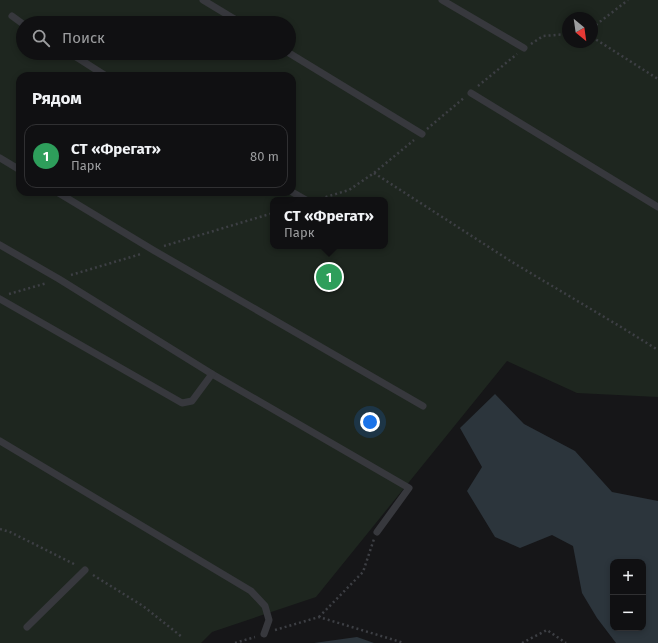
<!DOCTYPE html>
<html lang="ru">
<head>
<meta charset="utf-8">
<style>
  body { margin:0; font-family:"Fira Sans",sans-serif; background:#1e1e20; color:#f1f3f6 }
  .controls { position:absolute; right:12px; bottom:12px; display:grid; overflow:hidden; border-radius:8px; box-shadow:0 2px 6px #0003 }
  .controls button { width:36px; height:36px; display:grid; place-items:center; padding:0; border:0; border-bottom:1px solid #303032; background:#101012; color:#f1f3f6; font:20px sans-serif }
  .compass { position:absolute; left:562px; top:12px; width:36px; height:36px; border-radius:50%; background:#101012; box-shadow:0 2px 6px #0003; rotate:151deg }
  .you { position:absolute; left:370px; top:422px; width:14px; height:14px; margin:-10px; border:3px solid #fff; border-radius:50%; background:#1a73e8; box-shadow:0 0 0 6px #1a73e833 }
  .badge { display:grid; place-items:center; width:26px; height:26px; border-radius:50%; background:#f2b134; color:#fff; font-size:13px; font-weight:700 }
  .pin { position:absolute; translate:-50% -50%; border:2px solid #fff; box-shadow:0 1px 4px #0006 }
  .popup { position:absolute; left:270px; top:197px; width:118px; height:52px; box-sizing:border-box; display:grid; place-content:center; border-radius:8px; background:#101012; filter:drop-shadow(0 1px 3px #0005); font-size:13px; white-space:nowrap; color:#9c9d9f }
  .popup b { font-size:15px; color:#f1f3f6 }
  .popup::after { content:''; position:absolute; left:50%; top:100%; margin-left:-8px; border:8px solid transparent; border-top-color:#101012 }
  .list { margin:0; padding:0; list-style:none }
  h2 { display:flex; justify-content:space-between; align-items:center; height:52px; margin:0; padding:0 16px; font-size:17px }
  h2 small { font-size:13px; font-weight:400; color:#9c9d9f }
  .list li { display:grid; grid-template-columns:26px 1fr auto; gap:12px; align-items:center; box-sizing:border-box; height:64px; margin:0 8px 8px; padding:0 8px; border:1px solid #303032; border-radius:12px }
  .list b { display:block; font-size:15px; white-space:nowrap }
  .list p { margin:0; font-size:13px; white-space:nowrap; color:#9c9d9f }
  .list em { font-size:13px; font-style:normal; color:#9c9d9f }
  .icon { flex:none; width:22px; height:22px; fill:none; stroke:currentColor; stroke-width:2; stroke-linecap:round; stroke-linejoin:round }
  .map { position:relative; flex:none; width:658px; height:643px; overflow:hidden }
  .search { position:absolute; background:#101012; box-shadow:0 2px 6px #0003; left:16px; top:16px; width:280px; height:44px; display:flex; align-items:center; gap:10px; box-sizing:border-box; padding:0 14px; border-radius:22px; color:#9c9d9f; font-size:15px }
  .panel { position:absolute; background:#101012; box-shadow:0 2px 6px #0003; left:16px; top:72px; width:280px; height:124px; border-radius:12px }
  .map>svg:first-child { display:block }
  .green { fill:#1e261f; fill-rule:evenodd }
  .water { fill:#2c353c; fill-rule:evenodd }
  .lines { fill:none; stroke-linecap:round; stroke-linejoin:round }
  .path { stroke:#3d3f44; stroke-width:2.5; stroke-dasharray:2 3; stroke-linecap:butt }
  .lane { stroke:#37383d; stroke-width:7 }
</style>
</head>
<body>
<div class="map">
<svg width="658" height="643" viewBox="0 0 658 643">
  <rect width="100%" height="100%" fill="#161618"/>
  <path class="green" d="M0,0H658V397L577,393L507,361L316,597L212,632L201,643H0ZM568,18H592V42H568ZM23,23H289V53H23ZM20,76H292V192H20ZM273,200H385V246H273Z"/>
  <g class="water">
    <path d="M495,394L524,424L575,451L612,492L658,501V643H616L597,618L582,593L573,546L552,535L520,548L495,537L467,491L482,467L460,428ZM613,562H643V628H613Z"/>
    <polygon points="357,637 374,643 314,643"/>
  </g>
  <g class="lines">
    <g class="path">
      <polyline points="592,28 628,0"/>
      <polyline points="592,37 658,79"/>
      <polyline points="531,44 543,36 568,34"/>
      <polyline points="478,86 517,54"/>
      <polyline points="427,129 465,97"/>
      <polyline points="374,173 512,262 621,327 658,350"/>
      <polyline points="316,200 349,190 374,173 414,140"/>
      <polyline points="164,246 273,213"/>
      <polyline points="71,275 141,254"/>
      <polyline points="9,294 47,283"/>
      <polyline points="0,529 10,532 76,565"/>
      <polyline points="93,575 143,606 182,637"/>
      <polyline points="319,617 363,572 374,539"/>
      <polyline points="275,630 319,617 404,643"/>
      <polyline points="235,643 255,637"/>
      <polyline points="522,643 547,630 566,643"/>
    </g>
    <g class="lane">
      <polyline points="203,0 241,23"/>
      <polyline points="442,0 524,48"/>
      <polyline points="12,16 23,24"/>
      <polyline points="70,53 106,76"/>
      <polyline points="289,53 422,134"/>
      <polyline points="471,93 658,207"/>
      <polyline points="0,158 20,170"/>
      <polyline points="57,192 153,250 423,406"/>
      <polyline points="292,192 306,200"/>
      <polyline points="0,245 59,279 212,374 409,488 377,532"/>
      <polyline points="0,299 182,403 192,401 212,374"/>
      <polyline points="0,441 251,591 265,606 269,620 264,634"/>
      <polyline points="27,627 85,570"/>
    </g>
  </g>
</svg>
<div class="controls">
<button>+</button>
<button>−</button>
</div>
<svg class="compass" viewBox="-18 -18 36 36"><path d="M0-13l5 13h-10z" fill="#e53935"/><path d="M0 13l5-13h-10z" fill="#9c9d9f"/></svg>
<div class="you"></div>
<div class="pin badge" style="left:329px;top:277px;background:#2e9e5b">1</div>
<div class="popup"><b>СТ «Фрегат»</b>Парк</div>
<div class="search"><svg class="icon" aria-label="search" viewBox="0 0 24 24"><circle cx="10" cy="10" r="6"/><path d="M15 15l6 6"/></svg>Поиск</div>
<section class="panel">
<h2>Рядом<small></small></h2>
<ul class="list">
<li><span class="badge" style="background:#2e9e5b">1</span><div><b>СТ «Фрегат»</b><p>Парк</p></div><em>80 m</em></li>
</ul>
</section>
</div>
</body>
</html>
